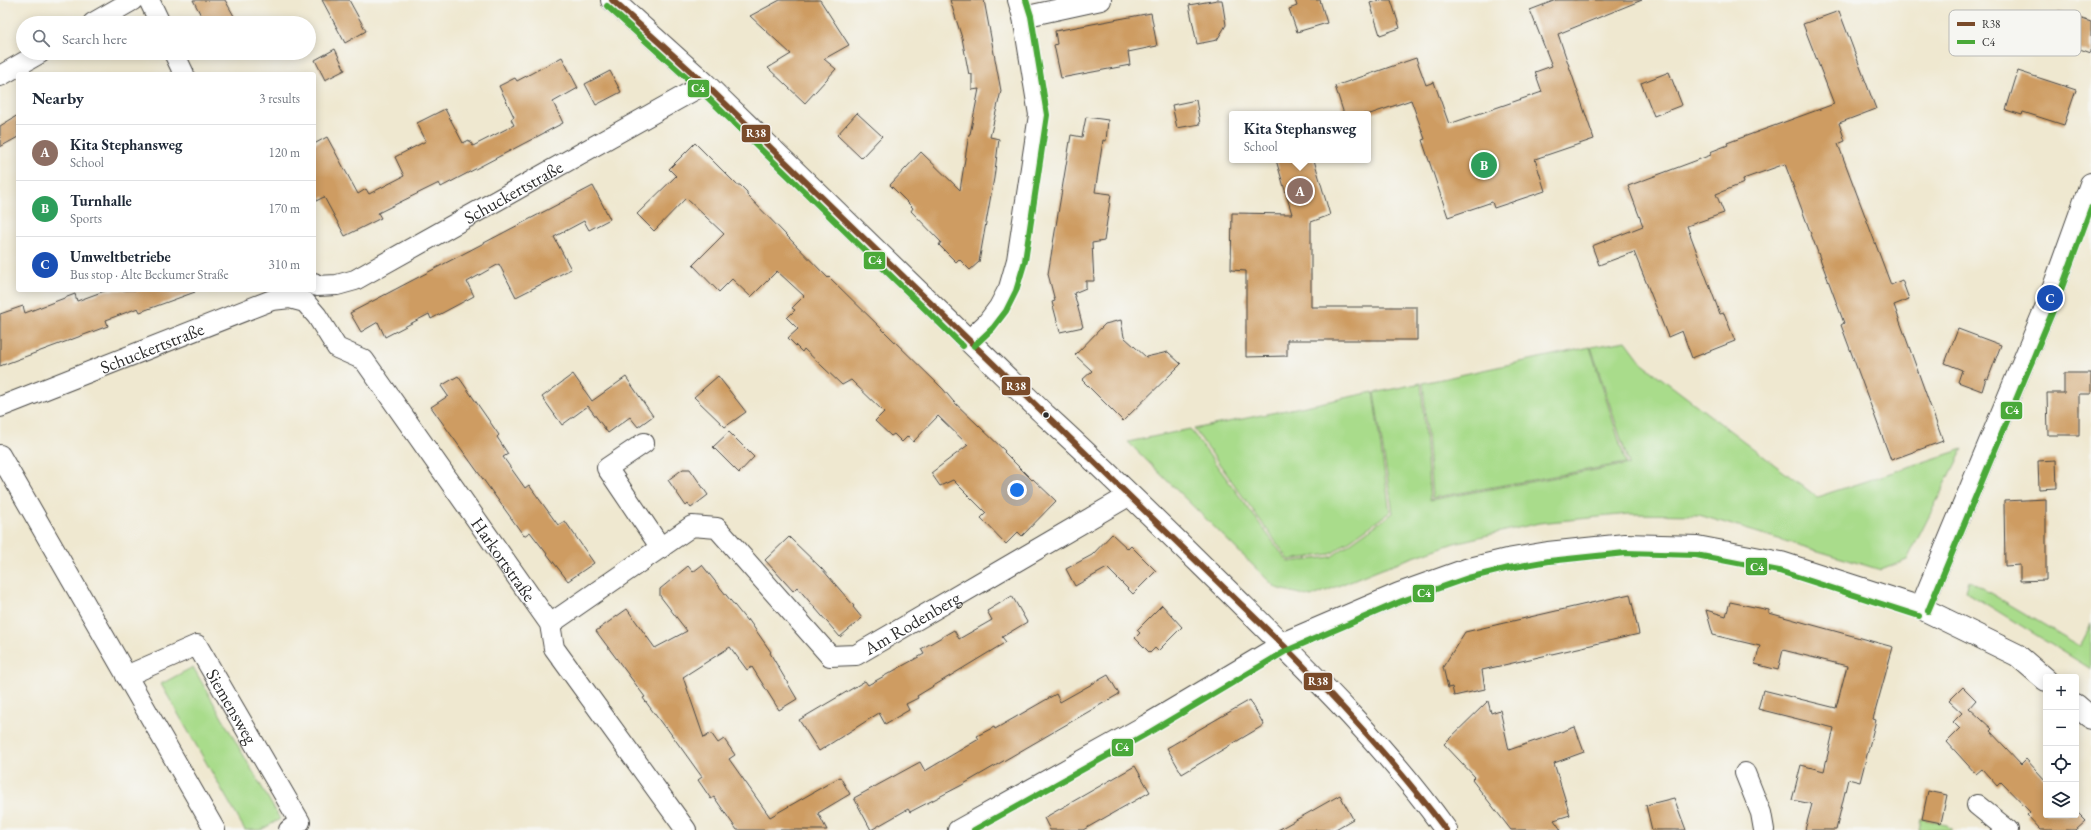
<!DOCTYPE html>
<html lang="en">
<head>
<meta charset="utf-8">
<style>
  body { margin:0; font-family:"EB Garamond",serif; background:#f6f6f7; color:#1f2937 }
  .controls { position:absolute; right:12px; bottom:12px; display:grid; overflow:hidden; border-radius:4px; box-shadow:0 2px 10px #0003 }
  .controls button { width:36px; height:36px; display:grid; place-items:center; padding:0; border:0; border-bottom:1px solid #e0e1e3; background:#fff; color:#1f2937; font:20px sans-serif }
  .you { position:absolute; left:1017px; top:490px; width:14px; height:14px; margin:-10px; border:3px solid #fff; border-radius:50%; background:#1a73e8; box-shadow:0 0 0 6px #1a73e833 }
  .badge { display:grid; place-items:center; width:26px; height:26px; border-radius:50%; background:#0b8043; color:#fff; font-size:13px; font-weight:700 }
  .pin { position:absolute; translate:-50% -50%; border:2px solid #fff; box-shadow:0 1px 4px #0006 }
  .popup { position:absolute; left:1229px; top:111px; width:142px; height:52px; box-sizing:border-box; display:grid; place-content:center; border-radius:4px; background:#fff; filter:drop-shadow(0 1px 3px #0005); font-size:13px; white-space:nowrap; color:#747a83 }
  .popup b { font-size:15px; color:#1f2937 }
  .popup::after { content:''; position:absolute; left:50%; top:100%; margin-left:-8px; border:8px solid transparent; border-top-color:#fff }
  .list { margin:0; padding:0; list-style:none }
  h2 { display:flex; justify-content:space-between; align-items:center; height:52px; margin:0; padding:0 16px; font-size:17px }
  h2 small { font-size:13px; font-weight:400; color:#747a83 }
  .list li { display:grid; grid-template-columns:26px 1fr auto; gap:12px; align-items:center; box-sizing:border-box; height:56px; padding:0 16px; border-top:1px solid #e0e1e3 }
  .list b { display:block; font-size:15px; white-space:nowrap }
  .list p { margin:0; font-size:13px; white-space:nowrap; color:#747a83 }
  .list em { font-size:13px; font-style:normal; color:#747a83 }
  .icon { flex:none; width:22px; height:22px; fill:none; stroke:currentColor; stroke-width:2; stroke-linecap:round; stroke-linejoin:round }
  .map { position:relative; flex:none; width:2091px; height:830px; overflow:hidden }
  .search { position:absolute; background:#fff; box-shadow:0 2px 10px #0003; left:16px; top:16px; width:300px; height:44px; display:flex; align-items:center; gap:10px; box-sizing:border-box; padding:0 14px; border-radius:22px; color:#747a83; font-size:15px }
  .panel { position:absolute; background:#fff; box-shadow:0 2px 10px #0003; left:16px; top:72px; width:300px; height:220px; border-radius:4px }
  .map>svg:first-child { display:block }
  .green { fill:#a9dc8b; stroke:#6a845b }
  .building { fill:#ce9c62 }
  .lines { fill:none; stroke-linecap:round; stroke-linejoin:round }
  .street-casing { stroke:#484744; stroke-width:22 }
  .secondary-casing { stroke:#484744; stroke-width:24 }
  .primary-casing { stroke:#484744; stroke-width:24 }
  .street { stroke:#fff; stroke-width:20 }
  .secondary { stroke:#fff; stroke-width:22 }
  .primary { stroke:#fff; stroke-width:22 }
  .bus-1-casing { stroke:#f6f6f2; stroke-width:9 }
  .bus-2-casing { stroke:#f6f6f2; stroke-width:9 }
  .bus-1 { stroke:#7a4b2a; stroke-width:6 }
  .bus-2 { stroke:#4aa939; stroke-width:6 }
  .bus-dot { fill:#2b2b2b; stroke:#f6f6f2; stroke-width:1.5 }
  .labels { text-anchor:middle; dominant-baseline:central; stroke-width:4; stroke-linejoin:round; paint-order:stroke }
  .street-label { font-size:18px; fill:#2b2b2b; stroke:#f6f6f2 }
  .key { fill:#f6f6f2; stroke:#b9b9b6; stroke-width:1 }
  .key-label { font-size:11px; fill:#2b2b2b }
  .line-badge { stroke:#f6f6f2; stroke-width:1.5 }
  .badge-label { font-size:11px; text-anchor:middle; font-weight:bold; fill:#fff }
</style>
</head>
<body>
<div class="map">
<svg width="2091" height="830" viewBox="0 0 2091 830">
  <rect width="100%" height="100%" fill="#f6f6f2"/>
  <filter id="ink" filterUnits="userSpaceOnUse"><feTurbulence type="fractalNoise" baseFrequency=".025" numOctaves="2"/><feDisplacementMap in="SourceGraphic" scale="8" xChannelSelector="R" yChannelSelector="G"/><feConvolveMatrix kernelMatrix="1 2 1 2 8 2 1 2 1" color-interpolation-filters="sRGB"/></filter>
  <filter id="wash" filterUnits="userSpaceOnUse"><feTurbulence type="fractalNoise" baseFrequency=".012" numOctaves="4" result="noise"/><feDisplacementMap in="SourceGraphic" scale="16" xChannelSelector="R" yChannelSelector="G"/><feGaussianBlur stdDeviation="0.9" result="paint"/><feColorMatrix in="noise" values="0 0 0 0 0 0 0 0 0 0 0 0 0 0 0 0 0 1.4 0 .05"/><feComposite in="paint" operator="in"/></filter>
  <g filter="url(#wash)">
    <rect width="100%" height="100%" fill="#efe8d0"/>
    <g class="green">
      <polygon points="1626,341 1644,365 1817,497 1963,449 1907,560 1881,570 1699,515 1629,514 1539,523 1454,543 1382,568 1311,597 1276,588 1128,442 1190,429 1288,562 1331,557 1393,513 1374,393 1421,383 1430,500 1629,464 1591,347"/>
      <polygon points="1590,347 1626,463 1432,498 1423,383"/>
      <polygon points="1373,392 1390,512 1331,554 1289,560 1194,429"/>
      <polygon points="1968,580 2080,646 2091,625 2091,669 1965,591"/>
      <polygon points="193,667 280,819 261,830 245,830 161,684"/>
      <polygon points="1921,819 1947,825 1952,830 1919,830"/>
    </g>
    <g id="blocks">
      <g class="building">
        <polygon points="193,0 225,0 234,16 221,23 205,23"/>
        <polygon points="322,0 349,0 366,31 345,43"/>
        <polygon points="780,0 820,0 849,45 824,59 836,69 805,103 768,68 791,54 750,16"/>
        <polygon points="950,0 984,0 1001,91 990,137 999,139 994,178 979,262 970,270 959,259 956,262 939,245 941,242 911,211 913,208 890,185 921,152 960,190 969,134 970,134 979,89 972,90 972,74 969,75 962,38"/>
        <polygon points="1217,0 1222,0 1226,25 1217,40 1197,44 1189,5"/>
        <polygon points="1295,0 1320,0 1327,23 1297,32 1289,9 1297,6"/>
        <polygon points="1380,0 1391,0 1400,28 1380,35 1370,3"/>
        <polygon points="1556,0 1642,0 1558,34 1594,139 1535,159 1545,191 1494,208 1492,202 1448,217 1422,140 1425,139 1411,100 1370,114 1344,114 1335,86 1416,58 1426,85 1434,82 1449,124 1542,92 1535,72 1552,66 1530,10"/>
        <polygon points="1839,11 1876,109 1839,123 1845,141 1838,144 1891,285 1902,280 1909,299 1894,305 1943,441 1891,460 1841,325 1844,323 1785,164 1743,179 1744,183 1716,194 1724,213 1687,226 1720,314 1724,313 1735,341 1692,358 1682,331 1668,337 1634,252 1599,265 1592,246 1643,226 1628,186 1711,155 1710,152 1728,145 1727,143 1834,104 1803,24"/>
        <polygon points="2059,11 2091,22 2091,53 2026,30 2032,13 2056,21"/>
        <polygon points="1151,13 1157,46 1128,52 1130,65 1061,78 1054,45 1057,44 1055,31"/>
        <polygon points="335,49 345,70 325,80 315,60"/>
        <polygon points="562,57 578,88 553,102 563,123 441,187 439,183 378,213 381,218 345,236 324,197 314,202 314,144 327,137 358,194 366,189 369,194 404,176 395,157 426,141 417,123 445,109 463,143 469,140 473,146 514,125 511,119 514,117 499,86 515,78 517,81"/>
        <polygon points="610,71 621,92 596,105 585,84"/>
        <polygon points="2018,71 2076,90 2064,125 2023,112 2022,115 2006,110"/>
        <polygon points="1669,72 1682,105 1654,116 1641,83"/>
        <polygon points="1196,100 1200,124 1177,128 1172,105"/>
        <polygon points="857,113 882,136 861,158 837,135"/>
        <polygon points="18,115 18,137 0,147 0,126"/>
        <polygon points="1086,117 1108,120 1106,141 1103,140 1095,192 1111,194 1104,241 1092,243 1094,281 1086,281 1086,288 1074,293 1083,327 1060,332 1052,302 1055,301 1048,274 1071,135 1082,137"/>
        <polygon points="695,143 737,185 740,185 747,192 747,195 828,278 829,277 943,389 953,401 1005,451 1004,452 1032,480 1033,479 1056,501 1022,536 1018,532 1006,544 981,518 986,513 953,480 940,486 931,473 968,445 938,416 913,442 908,436 902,442 894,434 891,436 875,421 884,412 851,380 842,385 804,349 802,352 788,338 798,329 787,318 795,310 792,308 804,296 777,271 751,297 732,279 719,292 693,265 724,234 686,198 654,231 637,214 676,176 669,169"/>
        <polygon points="1276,160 1314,160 1330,215 1311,222 1311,307 1417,307 1417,340 1287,340 1287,356 1246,357 1246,271 1231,270 1232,213 1292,214"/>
        <polygon points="593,186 610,219 589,230 584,221 554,237 571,269 516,297 499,264 467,282 474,296 431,319 429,314 385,337 378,322 361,332 350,313"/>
        <polygon points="107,290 194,290 195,292 140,312 138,308 106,320 108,326 0,366 0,314 23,306 25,313 75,294 77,301"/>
        <polygon points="1121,320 1124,337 1146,357 1168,352 1181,364 1123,421 1082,380 1092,371 1075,355 1105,324"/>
        <polygon points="1958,329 2001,345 1988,379 1986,378 1982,391 1958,382 1962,370 1945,363"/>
        <polygon points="2064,373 2091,373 2091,394 2079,394 2079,435 2048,435 2047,393 2064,393"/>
        <polygon points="573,374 592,401 626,377 653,416 638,427 630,417 608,433 588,406 562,425 542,397"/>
        <polygon points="458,376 499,435 497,437 508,454 503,457 525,488 529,485 558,525 565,521 594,563 568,581 530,532 524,536 431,407 448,396 441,386"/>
        <polygon points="718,376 746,412 725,427 694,397"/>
        <polygon points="729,432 754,457 739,473 713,447"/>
        <polygon points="2056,460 2057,488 2039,489 2038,461"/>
        <polygon points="683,469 690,469 708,495 691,508 688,504 686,506 668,480"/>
        <polygon points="2046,499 2046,580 2020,581 2020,565 2005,566 2004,501"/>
        <polygon points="1112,534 1128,549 1131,546 1156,571 1133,594 1107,568 1075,586 1066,569 1092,555"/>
        <polygon points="789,537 822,569 854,606 853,607 862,618 840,637 797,587 793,591 765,560"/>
        <polygon points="702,565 747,621 748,619 771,652 770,653 797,699 779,710 752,667 747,670 730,647 683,677 704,738 711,733 718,743 724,739 735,755 729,759 770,817 840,777 850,794 818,813 827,830 737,830 714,797 711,799 698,780 702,777 666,727 665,728 643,698 645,697 596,631 627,609 655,648 687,631 660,596 660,589 688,566 693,572"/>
        <polygon points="1630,594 1639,634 1482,670 1485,689 1454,696 1452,687 1448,688 1443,667 1465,632"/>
        <polygon points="1012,596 1027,622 1002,637 1006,642 917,696 918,698 906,704 909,710 885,724 879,713 819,751 799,720 865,681 868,685 924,654 921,649 954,630 959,639 992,620 987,611"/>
        <polygon points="1730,602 1769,610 1769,613 1893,647 1873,719 1876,720 1860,782 1848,779 1836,830 1805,830 1812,804 1792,800 1801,765 1824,771 1834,728 1758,709 1763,690 1836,708 1847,666 1783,650 1778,670 1755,664 1760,646 1713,635 1706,610 1726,616"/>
        <polygon points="1162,605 1182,627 1158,651 1155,648 1150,653 1135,638 1140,633 1137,630"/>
        <polygon points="1108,675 1119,694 962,785 910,812 908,809 871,830 854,798 920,762 925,771 979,739 977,736 994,727 995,729 1056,694 1060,702"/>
        <polygon points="1963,687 1976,700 1969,708 1992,729 1990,731 2021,764 2026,759 2046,781 2046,815 2076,815 2076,811 2086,821 2076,830 2041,830 2027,815 2030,812 2001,782 1997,786 1982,769 1976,774 1947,742 1960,729 1953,722 1962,713 1949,701"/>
        <polygon points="1250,700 1264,725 1182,774 1167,748"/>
        <polygon points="1488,701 1491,713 1500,710 1509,750 1575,727 1584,752 1554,763 1570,815 1554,820 1561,830 1511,830 1472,780 1475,777 1444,744"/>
        <polygon points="1135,766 1150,792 1083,830 1050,830 1044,818"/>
        <polygon points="1928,791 1947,795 1941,823 1922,819"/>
        <polygon points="1340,795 1353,819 1334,830 1278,830"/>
        <polygon points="1674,798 1686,830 1652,830 1646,805"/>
      </g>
    </g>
  </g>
  <g filter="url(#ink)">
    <use href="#blocks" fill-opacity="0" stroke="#484744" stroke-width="1"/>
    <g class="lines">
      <g class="street-casing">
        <g id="street">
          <polyline points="149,0 160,23"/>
          <polyline points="1023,17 1101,0"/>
          <polyline points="93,23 133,0"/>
          <polyline points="174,53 184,74"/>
          <polyline points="0,76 40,53"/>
          <path id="s1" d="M314,283L317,286L337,285L355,280L705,84"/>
          <polyline points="969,340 987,323 999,307 1009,288 1017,260 1039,115 1023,17 1018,0"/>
          <path id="s2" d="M0,407L272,300L290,298L305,302L317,316L337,348L364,360L550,624L554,648L686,830"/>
          <polyline points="644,443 607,468 661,548"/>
          <polyline points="0,455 215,830"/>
          <path id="s3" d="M550,624L692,526L717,528L830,656L856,655L1130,495"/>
          <path id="s4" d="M126,676L197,645L300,822L289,830"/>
          <polyline points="1745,773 1761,813 1764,830"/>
          <polyline points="1977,805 2008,830"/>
          <polyline points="958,830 1146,725 1282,644"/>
        </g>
      </g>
      <g class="secondary-casing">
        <g id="secondary">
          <polyline points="1921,608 2050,298 2091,184"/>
          <polyline points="1282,644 1399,594 1466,570 1507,560 1548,553 1625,545 1697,547 1781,563 1921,608 2017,655 2046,680"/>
          <polyline points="2076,705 2091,718"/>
        </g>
      </g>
      <g class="primary-casing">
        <path id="primary" d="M612,0L705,84L1045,415C1108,472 1168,532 1228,591C1305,667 1383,742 1446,830"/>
      </g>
      <use href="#street" class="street"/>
      <use href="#secondary" class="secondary"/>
      <use href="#primary" class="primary"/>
      <g class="bus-1-casing">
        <path id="bus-1" d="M612,0L705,84L1286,648C1343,706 1397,765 1446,830"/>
      </g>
      <g class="bus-2-casing">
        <g id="bus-2">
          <polyline points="607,6 700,90 963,346"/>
          <polyline points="974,346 993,328 1006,311 1016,291 1025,261 1047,115 1031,16 1026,0"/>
          <polyline points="1928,611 2057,301 2091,208"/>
          <polyline points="974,830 1150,732 1286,651 1402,601 1468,578 1509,568 1549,561 1625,553 1696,555 1779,571 1919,616"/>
        </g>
      </g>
      <use href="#bus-1" class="bus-1"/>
      <use href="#bus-2" class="bus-2"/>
    </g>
  </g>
  <circle class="bus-dot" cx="1046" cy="415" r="3.5"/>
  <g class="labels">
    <g class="street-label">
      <text stroke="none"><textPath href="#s1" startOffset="224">Schuckertstraße</textPath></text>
      <text stroke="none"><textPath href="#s2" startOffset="163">Schuckertstraße</textPath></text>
      <text stroke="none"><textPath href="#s2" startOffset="655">Harkortstraße</textPath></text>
      <text stroke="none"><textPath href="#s3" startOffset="459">Am Rodenberg</textPath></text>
      <text stroke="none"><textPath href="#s4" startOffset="148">Siemensweg</textPath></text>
    </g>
  </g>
  <rect x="1949" y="10" width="132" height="46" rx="6" class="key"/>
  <rect x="1957" y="22" width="18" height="4" fill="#7a4b2a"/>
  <rect x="1957" y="40" width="18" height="4" fill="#4aa939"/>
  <g class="key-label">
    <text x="1982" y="28">R38</text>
    <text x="1982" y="46">C4</text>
  </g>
  <g class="line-badge">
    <rect x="687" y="79" width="23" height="19" rx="4" fill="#4aa939"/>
    <rect x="741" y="124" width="30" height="19" rx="4" fill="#7a4b2a"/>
    <rect x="863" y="251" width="23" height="19" rx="4" fill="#4aa939"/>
    <rect x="1001" y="376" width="30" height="20" rx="4" fill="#7a4b2a"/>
    <rect x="2000" y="401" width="23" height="19" rx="4" fill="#4aa939"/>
    <rect x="1745" y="557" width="23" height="19" rx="4" fill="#4aa939"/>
    <rect x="1412" y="584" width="23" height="19" rx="4" fill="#4aa939"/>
    <rect x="1303" y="672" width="30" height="19" rx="4" fill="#7a4b2a"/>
    <rect x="1111" y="738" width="23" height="19" rx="4" fill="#4aa939"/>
  </g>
  <g class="badge-label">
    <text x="698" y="92">C4</text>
    <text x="756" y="137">R38</text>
    <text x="875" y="264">C4</text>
    <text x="1016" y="390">R38</text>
    <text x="2012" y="414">C4</text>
    <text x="1757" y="571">C4</text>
    <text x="1424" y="597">C4</text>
    <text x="1318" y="685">R38</text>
    <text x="1122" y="751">C4</text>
  </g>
</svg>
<div class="controls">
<button>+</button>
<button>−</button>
<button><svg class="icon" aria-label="locate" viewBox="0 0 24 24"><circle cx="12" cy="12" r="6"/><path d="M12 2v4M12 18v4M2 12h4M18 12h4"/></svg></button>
<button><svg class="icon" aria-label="layers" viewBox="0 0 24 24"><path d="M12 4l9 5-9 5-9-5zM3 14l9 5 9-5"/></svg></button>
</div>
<div class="you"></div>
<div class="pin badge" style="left:1300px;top:191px;background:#8d6e63">A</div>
<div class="popup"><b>Kita Stephansweg</b>School</div>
<div class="pin badge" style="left:1484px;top:165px;background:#2e9e5b">B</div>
<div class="pin badge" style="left:2050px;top:298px;background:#1a4fb4">C</div>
<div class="search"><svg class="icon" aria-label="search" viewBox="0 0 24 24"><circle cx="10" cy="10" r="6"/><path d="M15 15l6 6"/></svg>Search here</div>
<section class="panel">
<h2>Nearby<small>3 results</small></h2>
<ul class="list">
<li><span class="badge" style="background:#8d6e63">A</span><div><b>Kita Stephansweg</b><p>School</p></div><em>120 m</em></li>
<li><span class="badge" style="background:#2e9e5b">B</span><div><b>Turnhalle</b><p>Sports</p></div><em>170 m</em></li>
<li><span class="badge" style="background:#1a4fb4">C</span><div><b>Umweltbetriebe</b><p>Bus stop · Alte Beckumer Straße</p></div><em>310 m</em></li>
</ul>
</section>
</div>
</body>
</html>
